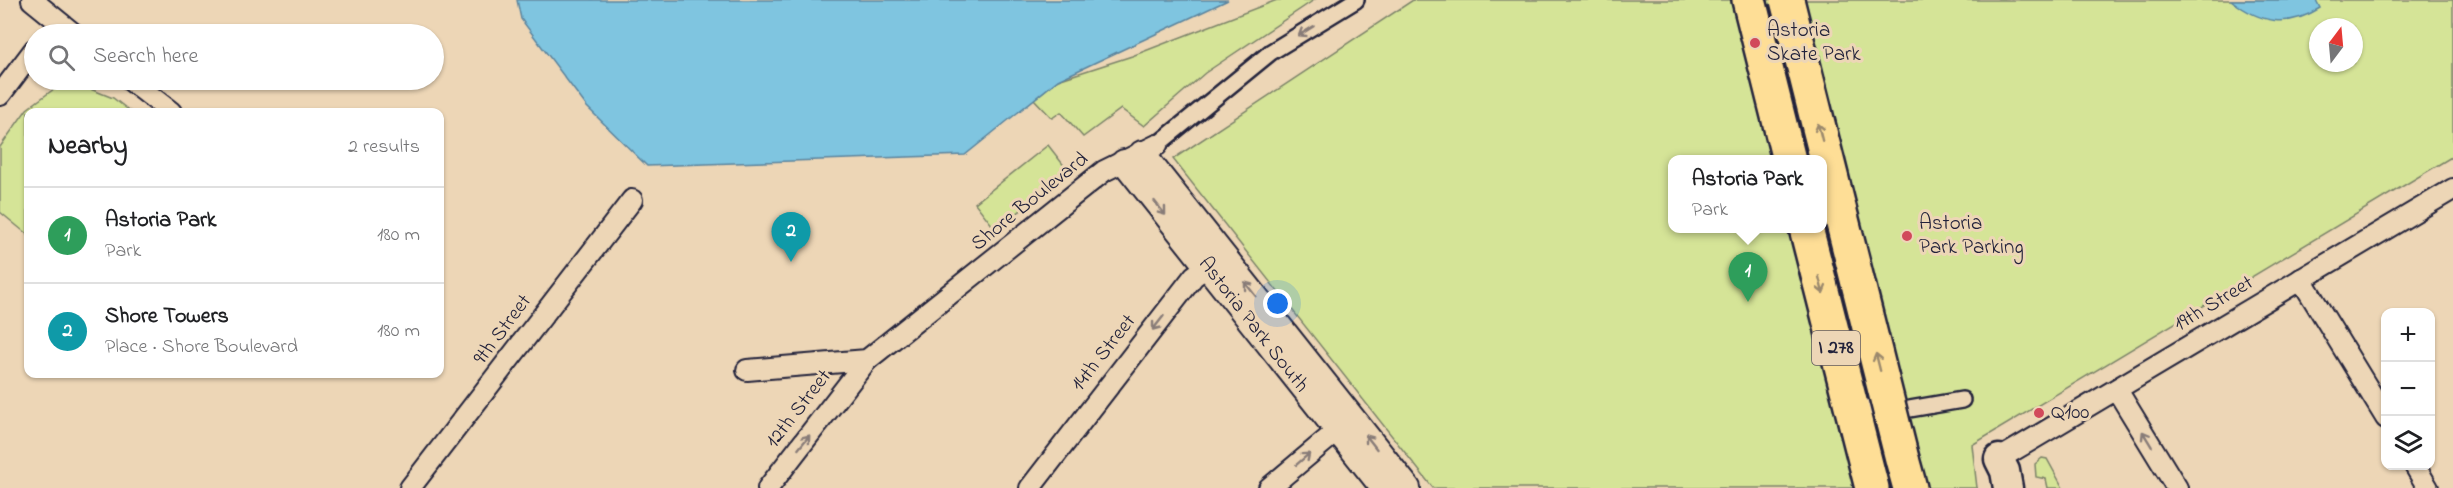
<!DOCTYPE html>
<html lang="en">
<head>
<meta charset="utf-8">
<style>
  body { margin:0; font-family:"Indie Flower",sans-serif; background:#f2f2f2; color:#202124 }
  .controls { position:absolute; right:18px; bottom:18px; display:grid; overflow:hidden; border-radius:12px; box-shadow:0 2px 4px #0004 }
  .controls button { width:54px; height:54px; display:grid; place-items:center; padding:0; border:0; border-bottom:2px solid #e0e0e0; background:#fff; color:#202124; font:30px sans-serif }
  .compass { position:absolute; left:2309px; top:18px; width:54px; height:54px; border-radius:50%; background:#fff; box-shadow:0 2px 4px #0004; rotate:16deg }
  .you { position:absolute; left:1278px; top:304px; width:21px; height:21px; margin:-15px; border:4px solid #fff; border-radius:50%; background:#1a73e8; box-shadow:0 0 0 9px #1a73e833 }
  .badge { display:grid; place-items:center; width:39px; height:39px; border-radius:50%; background:#d1495b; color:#fff; font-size:20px; font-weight:700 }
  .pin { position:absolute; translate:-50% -50px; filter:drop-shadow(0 2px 3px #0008) }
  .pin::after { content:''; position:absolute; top:32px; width:21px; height:18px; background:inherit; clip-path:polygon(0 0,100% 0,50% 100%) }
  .popup { position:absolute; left:1668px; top:155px; width:159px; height:78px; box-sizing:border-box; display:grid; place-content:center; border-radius:12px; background:#fff; filter:drop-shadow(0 2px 4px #0005); font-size:20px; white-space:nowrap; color:#757577 }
  .popup b { font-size:22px; color:#202124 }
  .popup::after { content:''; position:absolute; left:50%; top:100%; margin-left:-12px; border:12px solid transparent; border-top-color:#fff }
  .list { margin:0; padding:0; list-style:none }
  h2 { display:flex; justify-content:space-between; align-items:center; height:78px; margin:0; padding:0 24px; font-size:26px }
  h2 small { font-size:20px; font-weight:400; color:#757577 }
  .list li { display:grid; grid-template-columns:39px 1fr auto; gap:18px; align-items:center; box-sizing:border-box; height:96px; padding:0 24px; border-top:2px solid #e0e0e0 }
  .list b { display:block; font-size:22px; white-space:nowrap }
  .list p { margin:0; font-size:20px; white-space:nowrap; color:#757577 }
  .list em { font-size:20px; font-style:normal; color:#757577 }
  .icon { flex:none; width:33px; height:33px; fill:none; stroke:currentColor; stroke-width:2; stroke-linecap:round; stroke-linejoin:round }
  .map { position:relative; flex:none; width:2453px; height:488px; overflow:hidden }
  .search { position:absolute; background:#fff; box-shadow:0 2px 4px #0004; left:24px; top:24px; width:420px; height:66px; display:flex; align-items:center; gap:15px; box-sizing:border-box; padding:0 21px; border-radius:33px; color:#757577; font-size:22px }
  .panel { position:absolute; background:#fff; box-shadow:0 2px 4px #0004; left:24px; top:108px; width:420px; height:270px; border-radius:12px }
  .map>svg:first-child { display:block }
  .green { fill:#d5e497; stroke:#7c8369; stroke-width:1.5; fill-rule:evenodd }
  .water { fill:#7fc5e0; stroke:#5a849e; stroke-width:1.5 }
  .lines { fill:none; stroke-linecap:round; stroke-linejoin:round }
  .pedestrian-casing { stroke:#22223b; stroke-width:20 }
  .minor-casing { stroke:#22223b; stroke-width:24 }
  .tertiary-casing { stroke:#22223b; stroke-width:28 }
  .secondary-casing { stroke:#22223b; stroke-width:33 }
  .motorway-casing { stroke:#22223b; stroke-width:38 }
  .pedestrian { stroke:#edd6b6; stroke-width:15 }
  .minor { stroke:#edd6b6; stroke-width:20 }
  .tertiary { stroke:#edd6b6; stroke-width:24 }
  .secondary { stroke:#edd6b6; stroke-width:28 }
  .motorway { stroke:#fede96; stroke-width:33 }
  .motorway-bridge-casing { stroke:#22223b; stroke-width:38; stroke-linecap:butt }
  .motorway-bridge { stroke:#fede96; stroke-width:33 }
  .oneway { stroke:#887c78 }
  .oneway2 { stroke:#9b896d }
  .poi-dot { fill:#d1495b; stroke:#edd6b6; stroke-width:2 }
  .labels { text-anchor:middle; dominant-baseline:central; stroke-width:6; stroke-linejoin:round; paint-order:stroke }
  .shield { fill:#edd6b6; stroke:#5f5860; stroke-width:1.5 }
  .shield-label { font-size:20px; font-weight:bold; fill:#22223b }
  .poi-label { font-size:21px; fill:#22223b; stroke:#edd6b6; text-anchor:start }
  .street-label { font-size:21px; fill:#22223b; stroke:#edd6b6 }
</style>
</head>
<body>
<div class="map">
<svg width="2453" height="488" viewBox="0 0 2453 488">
  <rect width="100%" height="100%" fill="#edd6b6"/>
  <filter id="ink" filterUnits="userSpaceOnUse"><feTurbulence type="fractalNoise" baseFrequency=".0167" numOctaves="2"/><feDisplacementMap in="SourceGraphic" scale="12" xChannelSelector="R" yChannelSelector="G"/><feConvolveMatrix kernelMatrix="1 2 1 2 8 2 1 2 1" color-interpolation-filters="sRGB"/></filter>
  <g filter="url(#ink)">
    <g class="green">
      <polygon points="1277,0 1314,0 1205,73 1144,126 1121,109 1083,137 1061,112 1052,118 1034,99 1058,80 1132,56"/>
      <path d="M1413,0H2453V156L1972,445L1977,488H1433L1173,159ZM2318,27H2354V63H2318ZM1673,160H1823V228H1673Z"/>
      <polygon points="83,86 113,98 131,112 28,112 28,235 0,212 0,147 27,109 54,89"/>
      <polygon points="1048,145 1069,172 996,230 975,203"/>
      <polygon points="2042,458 2047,459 2063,488 2048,488 2046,479 2036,477 2035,464"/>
    </g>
    <g class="water">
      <polygon points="517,0 1228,0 1058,80 965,155 647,166 587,107 521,19"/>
      <path d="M2231,0H2316L2320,8C2288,28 2261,24 2231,0Z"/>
    </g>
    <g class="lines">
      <g class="pedestrian-casing">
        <g id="pedestrian">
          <polyline points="1157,145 1271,52 1356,0"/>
          <polyline points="1852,405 1898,411 1962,400"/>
        </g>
      </g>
      <g class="minor-casing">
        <g id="minor">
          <polyline points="32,0 74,34"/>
          <polyline points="130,80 171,112"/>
          <polyline points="0,95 34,50"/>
          <polyline points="2301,279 2386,418"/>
          <polyline points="747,370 867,360 1104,171 1157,145"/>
          <polyline points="2117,390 2177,488"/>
          <polyline points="1999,459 2453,189"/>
          <polyline points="2415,466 2428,488"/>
          <polyline points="410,488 632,200"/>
          <polyline points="768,488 867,360"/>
          <polyline points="1030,488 1194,276 1219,259"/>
          <polyline points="1269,488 1337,431"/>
        </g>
      </g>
      <g class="tertiary-casing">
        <g id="tertiary">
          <polyline points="1142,153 1408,488"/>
          <polyline points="1124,162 1383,488"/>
        </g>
      </g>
      <g class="secondary-casing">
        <polyline id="secondary" points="1999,459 2005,471 2008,488"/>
      </g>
      <g class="motorway-casing">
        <g id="motorway">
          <polyline points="1749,0 1789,160"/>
          <polyline points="1806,228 1872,488"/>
          <polyline points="1902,459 1910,488"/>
        </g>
      </g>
      <use href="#pedestrian" class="pedestrian"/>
      <use href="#minor" class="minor"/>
      <use href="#tertiary" class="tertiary"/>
      <use href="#secondary" class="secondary"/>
      <use href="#motorway" class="motorway"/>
      <g class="motorway-bridge-casing">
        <polyline id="motorway-bridge" points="1787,0 1902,459"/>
      </g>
      <use href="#motorway-bridge" class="motorway-bridge"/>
    </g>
    <defs><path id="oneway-shaft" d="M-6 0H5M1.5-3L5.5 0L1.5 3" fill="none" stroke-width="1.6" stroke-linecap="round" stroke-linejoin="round" transform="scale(1.5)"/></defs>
    <g class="oneway">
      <use href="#oneway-shaft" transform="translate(1306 31) rotate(148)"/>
      <use href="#oneway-shaft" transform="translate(1160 208) rotate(52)"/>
      <use href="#oneway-shaft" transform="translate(1250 289) rotate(-128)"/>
      <use href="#oneway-shaft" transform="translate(1158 323) rotate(128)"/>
      <use href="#oneway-shaft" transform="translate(2147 439) rotate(-121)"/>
      <use href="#oneway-shaft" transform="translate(804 442) rotate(-51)"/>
      <use href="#oneway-shaft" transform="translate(1371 442) rotate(-128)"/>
      <use href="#oneway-shaft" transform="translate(1303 459) rotate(-41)"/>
    </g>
    <g class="oneway2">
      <use href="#oneway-shaft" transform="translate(1820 132) rotate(-104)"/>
      <use href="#oneway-shaft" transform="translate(1821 285) rotate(76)"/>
      <use href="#oneway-shaft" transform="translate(1878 362) rotate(-104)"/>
    </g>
  </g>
  <g class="poi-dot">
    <circle cx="1755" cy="43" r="6"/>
    <circle cx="1907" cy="236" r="6"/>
    <circle cx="2039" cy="413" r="6"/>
  </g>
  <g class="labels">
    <rect class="shield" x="1812" y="331" width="48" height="34" rx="4.5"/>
    <g class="shield-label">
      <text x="1836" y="348">I 278</text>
    </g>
    <g class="poi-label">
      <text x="1767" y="31">Astoria<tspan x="1767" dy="24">Skate Park</tspan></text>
      <text x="1919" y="224">Astoria<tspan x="1919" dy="24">Park Parking</tspan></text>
      <text x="2051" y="413">Q100</text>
    </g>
    <g class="street-label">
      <text transform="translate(1030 202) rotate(-39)">Shore Boulevard</text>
      <text transform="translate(2214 304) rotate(-31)">19th Street</text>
      <text transform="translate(1253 325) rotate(52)">Astoria Park South</text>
      <text transform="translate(503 330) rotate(-53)">9th Street</text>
      <text transform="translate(1104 353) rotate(-52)">14th Street</text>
      <text transform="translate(799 409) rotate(-52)">12th Street</text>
    </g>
  </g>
</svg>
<div class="controls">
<button>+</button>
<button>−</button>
<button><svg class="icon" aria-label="layers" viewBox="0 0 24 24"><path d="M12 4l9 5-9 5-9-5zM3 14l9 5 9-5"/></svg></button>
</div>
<svg class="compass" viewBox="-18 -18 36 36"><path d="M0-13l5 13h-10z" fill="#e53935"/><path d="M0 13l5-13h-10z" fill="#757577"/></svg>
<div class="you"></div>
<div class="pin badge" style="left:1748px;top:302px;background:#2e9e5b">1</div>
<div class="popup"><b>Astoria Park</b>Park</div>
<div class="pin badge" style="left:791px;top:262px;background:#0f9aa8">2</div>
<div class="search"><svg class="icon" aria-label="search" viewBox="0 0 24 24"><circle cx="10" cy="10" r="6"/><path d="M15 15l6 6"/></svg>Search here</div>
<section class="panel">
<h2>Nearby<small>2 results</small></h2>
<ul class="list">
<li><span class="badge" style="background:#2e9e5b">1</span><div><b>Astoria Park</b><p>Park</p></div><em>180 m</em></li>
<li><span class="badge" style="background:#0f9aa8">2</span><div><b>Shore Towers</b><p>Place · Shore Boulevard</p></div><em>180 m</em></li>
</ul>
</section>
</div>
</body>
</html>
